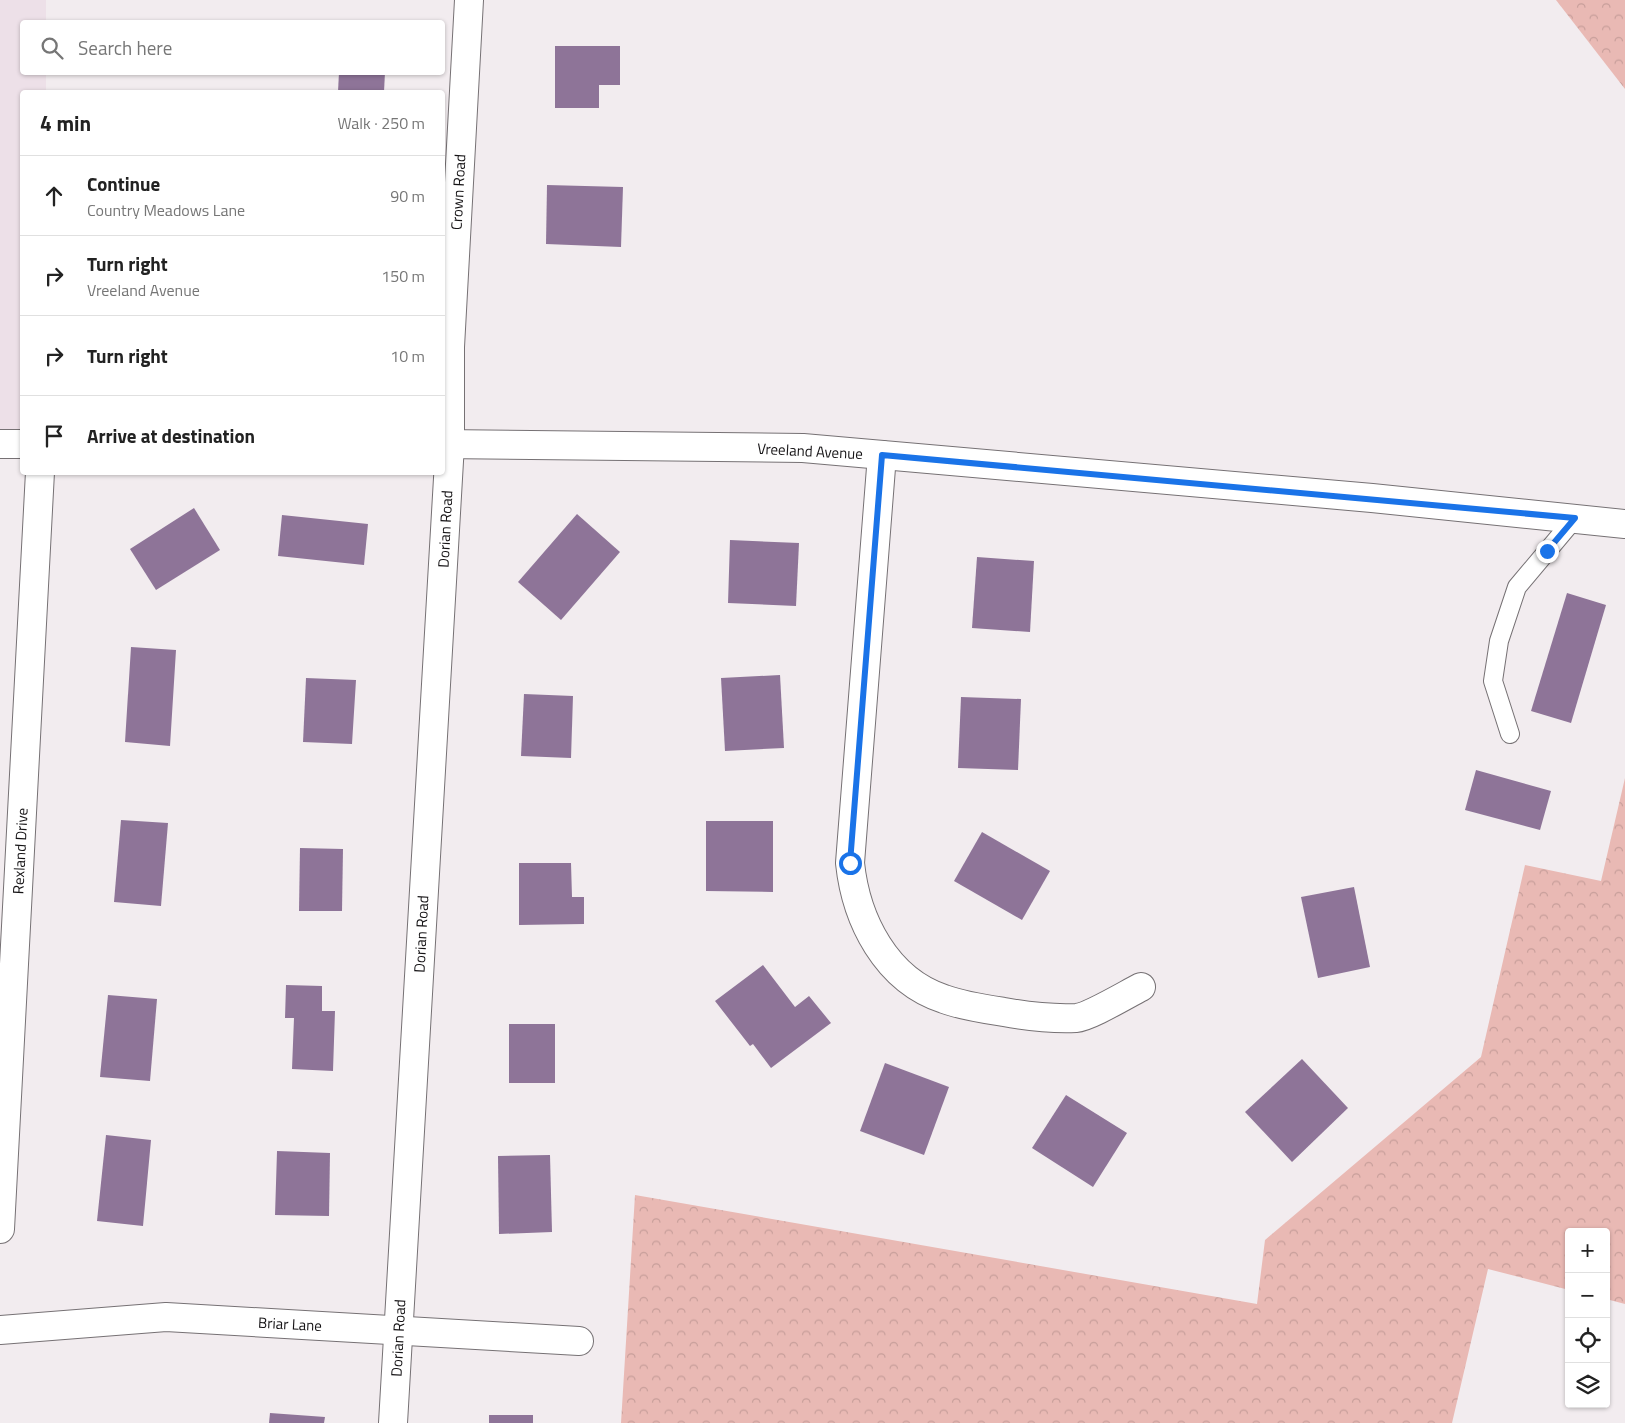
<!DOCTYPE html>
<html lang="en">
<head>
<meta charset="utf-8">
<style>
  body { margin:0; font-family:"Titillium Web",sans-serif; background:#f2f2f2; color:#222 }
  .controls { position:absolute; right:15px; bottom:15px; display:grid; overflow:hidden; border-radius:5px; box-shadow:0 1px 4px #0004 }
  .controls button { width:45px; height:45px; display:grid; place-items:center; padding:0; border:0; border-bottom:1px solid #e0e0e0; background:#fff; color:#222; font:25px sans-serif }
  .stop { position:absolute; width:15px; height:15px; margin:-11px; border:4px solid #1a73e8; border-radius:50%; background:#fff }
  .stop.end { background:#1a73e8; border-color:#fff; box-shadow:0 1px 5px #0008 }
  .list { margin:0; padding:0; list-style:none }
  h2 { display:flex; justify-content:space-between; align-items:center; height:65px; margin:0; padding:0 20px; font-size:21px }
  h2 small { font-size:16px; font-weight:400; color:#767676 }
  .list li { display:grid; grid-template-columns:32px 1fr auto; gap:15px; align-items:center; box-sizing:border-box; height:80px; padding:0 20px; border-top:1px solid #e0e0e0 }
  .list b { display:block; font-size:19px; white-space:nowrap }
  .list p { margin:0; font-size:16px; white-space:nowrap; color:#767676 }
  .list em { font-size:16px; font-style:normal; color:#767676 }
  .icon { flex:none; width:28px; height:28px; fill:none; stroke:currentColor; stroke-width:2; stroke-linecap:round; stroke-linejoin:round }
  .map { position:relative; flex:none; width:1625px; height:1423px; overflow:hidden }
  .search { position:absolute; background:#fff; box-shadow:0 1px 4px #0004; left:20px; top:20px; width:425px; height:55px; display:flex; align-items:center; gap:12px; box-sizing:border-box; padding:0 18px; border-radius:5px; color:#767676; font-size:19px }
  .panel { position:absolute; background:#fff; box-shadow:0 1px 4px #0004; left:20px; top:90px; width:425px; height:385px; border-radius:5px }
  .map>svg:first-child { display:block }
  .built { fill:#ede0e8 }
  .forest { fill:url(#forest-crowns) }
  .building { fill:#8e7498 }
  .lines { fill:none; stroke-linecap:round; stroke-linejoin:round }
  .service-casing { stroke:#767174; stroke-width:20 }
  .minor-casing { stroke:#767174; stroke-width:30 }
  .tertiary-casing { stroke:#767174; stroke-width:30 }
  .service { stroke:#fff; stroke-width:18 }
  .minor { stroke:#fff; stroke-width:28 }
  .tertiary { stroke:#fff; stroke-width:28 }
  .route { stroke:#1a73e8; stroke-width:6 }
  .labels { text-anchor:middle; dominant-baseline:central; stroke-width:4; stroke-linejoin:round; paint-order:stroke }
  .street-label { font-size:15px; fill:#151315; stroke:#fff }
</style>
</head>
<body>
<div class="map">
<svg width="1625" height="1423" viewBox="0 0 1625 1423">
  <defs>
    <pattern id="forest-crowns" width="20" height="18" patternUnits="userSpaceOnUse" patternTransform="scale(1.25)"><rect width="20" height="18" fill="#e9b9b4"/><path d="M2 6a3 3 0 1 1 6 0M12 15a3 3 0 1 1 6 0" fill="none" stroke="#c79e9a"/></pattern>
  </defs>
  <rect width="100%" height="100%" fill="#f2ecef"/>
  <polygon class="built" points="0,0 46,0 46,22 22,22 22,72 46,73 46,92 22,92 22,433 0,431"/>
  <g class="forest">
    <polygon points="1556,0 1625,0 1625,89"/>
    <polygon points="1625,778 1625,1304 1606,1299 1606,1232 1569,1232 1569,1290 1488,1269 1452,1423 621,1423 635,1195 1257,1304 1265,1240 1481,1057 1525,865 1601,881"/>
  </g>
  <g class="building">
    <polygon points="555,46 620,46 620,85 599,85 599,108 555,108"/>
    <polygon points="339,72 385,72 384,92 338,92"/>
    <polygon points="547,185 623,187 621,247 546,244"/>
    <polygon points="194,508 220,550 156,590 130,549"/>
    <polygon points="577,514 620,552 561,620 518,582"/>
    <polygon points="282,515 368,524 364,565 278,556"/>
    <polygon points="730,540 799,543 796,606 728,603"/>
    <polygon points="977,557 1034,561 1030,632 972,628"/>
    <polygon points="1567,593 1606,605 1571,723 1531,711"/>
    <polygon points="131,647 176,650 170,746 125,742"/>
    <polygon points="780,675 784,748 725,751 721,678"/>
    <polygon points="306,678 356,680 352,744 303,742"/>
    <polygon points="524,694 573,696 571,758 521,756"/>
    <polygon points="961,697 1021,699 1018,770 958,768"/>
    <polygon points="1476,770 1551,791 1540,830 1465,810"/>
    <polygon points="121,820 168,823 161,906 114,902"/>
    <polygon points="706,821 773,821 773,892 706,891"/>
    <polygon points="982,832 1050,871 1022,920 954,881"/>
    <polygon points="300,848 343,849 342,911 299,911"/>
    <polygon points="519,863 571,863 572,897 584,897 584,924 519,925"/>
    <polygon points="1354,887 1370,967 1318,978 1301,897"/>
    <polygon points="763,965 795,1007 809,996 831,1023 771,1068 753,1044 750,1046 715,1001"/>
    <polygon points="286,985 322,986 322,1011 335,1011 333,1071 292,1069 294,1018 285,1018"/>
    <polygon points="108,995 157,999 150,1081 100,1077"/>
    <rect x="509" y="1024" width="46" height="59"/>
    <polygon points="1302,1059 1348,1108 1292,1162 1245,1112"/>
    <polygon points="885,1063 949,1087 924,1155 860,1131"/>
    <polygon points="1066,1095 1127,1133 1093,1187 1032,1148"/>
    <polygon points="106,1135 151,1140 143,1226 97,1221"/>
    <polygon points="277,1151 330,1153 329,1216 275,1215"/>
    <polygon points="550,1155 552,1232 499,1234 498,1156"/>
    <polygon points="270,1413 325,1417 324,1423 269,1423"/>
    <rect x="489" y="1415" width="44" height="8"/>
  </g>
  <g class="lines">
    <g class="service-casing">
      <polyline id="service" points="1510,734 1493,681 1499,641 1517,587 1575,518"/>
    </g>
    <g class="minor-casing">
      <g id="minor">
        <path d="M882,455L850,863C856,920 886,980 944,999C963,1006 984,1009 1004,1012C1026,1016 1053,1019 1076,1018C1089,1017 1127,994 1141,987"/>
        <polyline points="0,1229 40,472"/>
        <polyline points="0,1330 166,1317 579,1341"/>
        <polyline points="393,1423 450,444 450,347 469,0"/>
      </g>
    </g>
    <g class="tertiary-casing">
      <g id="tertiary">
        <polyline points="0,444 22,444"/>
        <polyline points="442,444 803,448 1372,498 1625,524"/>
      </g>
    </g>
    <use href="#service" class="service"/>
    <use href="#minor" class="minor"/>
    <use href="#tertiary" class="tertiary"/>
  </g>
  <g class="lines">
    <polyline class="route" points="850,863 882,455 1575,518 1547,551"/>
  </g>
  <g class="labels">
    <g class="street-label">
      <text transform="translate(458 192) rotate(-87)">Crown Road</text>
      <text transform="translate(810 451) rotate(3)">Vreeland Avenue</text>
      <text transform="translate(445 529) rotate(-87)">Dorian Road</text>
      <text transform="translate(20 851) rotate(-87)">Rexland Drive</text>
      <text transform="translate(421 934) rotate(-87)">Dorian Road</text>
      <text transform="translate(290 1324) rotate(3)">Briar Lane</text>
      <text transform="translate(398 1338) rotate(-87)">Dorian Road</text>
    </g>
  </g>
</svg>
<div class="controls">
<button>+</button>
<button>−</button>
<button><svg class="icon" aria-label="locate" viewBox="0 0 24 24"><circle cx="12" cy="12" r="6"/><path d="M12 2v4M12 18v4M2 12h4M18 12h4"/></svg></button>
<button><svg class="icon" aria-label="layers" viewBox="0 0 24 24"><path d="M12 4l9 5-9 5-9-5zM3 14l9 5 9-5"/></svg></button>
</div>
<div class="stop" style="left:850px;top:863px"></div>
<div class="stop end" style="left:1547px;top:551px"></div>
<div class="search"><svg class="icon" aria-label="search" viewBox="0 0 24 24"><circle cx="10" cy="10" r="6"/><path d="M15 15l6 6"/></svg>Search here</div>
<section class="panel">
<h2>4 min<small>Walk · 250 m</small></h2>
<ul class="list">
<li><svg class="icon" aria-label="ahead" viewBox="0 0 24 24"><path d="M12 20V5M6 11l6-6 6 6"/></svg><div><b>Continue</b><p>Country Meadows Lane</p></div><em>90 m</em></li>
<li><svg class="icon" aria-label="right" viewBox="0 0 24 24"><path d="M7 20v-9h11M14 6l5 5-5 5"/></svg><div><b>Turn right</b><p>Vreeland Avenue</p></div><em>150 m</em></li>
<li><svg class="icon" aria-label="right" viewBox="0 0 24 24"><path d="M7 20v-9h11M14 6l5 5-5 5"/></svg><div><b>Turn right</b></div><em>10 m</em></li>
<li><svg class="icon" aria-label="arrive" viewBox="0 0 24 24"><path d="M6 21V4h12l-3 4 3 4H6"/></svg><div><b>Arrive at destination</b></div></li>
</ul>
</section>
</div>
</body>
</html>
